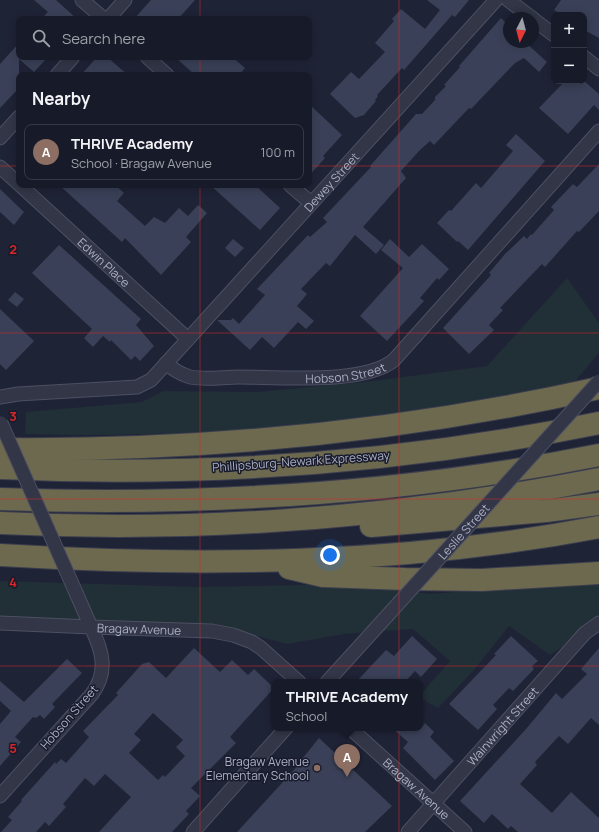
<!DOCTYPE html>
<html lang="en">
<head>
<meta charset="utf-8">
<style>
  body { margin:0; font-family:Manrope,sans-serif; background:#242734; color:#f1f3f6 }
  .controls { position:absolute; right:12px; top:12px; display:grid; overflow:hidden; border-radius:8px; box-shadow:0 2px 10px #0003 }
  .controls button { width:36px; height:36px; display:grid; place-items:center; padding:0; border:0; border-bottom:1px solid #363845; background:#171a28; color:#f1f3f6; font:20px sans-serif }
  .compass { position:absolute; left:503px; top:12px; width:36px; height:36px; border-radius:50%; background:#171a28; box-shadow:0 2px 10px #0003; rotate:186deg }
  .you { position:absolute; left:330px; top:555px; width:14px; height:14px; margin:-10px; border:3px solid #fff; border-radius:50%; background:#1a73e8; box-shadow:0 0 0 6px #1a73e833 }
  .badge { display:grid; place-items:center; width:26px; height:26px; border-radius:50%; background:#0b8043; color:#fff; font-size:13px; font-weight:700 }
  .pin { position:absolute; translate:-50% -33px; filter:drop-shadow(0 1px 2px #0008) }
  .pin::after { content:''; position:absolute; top:21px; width:14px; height:12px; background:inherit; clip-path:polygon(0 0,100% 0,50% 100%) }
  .popup { position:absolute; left:271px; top:679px; width:152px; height:52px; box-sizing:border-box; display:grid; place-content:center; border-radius:8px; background:#171a28; filter:drop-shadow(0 1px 3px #0005); font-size:13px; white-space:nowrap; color:#9ea1a8 }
  .popup b { font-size:15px; color:#f1f3f6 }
  .popup::after { content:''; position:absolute; left:50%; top:100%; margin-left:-8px; border:8px solid transparent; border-top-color:#171a28 }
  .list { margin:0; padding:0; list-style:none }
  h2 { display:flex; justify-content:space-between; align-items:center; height:52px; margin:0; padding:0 16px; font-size:17px }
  h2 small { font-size:13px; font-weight:400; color:#9ea1a8 }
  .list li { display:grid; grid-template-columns:26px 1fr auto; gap:12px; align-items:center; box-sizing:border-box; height:56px; margin:0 8px 8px; padding:0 8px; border:1px solid #363845; border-radius:8px }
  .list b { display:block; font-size:15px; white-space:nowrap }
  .list p { margin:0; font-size:13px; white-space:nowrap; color:#9ea1a8 }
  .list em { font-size:13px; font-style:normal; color:#9ea1a8 }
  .icon { flex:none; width:22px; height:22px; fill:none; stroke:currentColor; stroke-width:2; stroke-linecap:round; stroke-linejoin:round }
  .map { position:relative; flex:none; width:599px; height:832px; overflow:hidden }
  .search { position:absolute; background:#171a28; box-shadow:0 2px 10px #0003; left:16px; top:16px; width:296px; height:44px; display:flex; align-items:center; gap:10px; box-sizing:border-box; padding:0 14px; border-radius:8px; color:#9ea1a8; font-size:15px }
  .panel { position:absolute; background:#171a28; box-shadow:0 2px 10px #0003; left:16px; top:72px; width:296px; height:116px; border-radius:8px }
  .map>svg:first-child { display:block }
  .green { fill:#212f37 }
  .building { fill:#3a4057; fill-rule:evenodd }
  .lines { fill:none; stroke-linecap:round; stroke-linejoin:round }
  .street-casing { stroke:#4d5062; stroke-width:15 }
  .highway-casing { stroke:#3a3d4e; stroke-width:24 }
  .street { stroke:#323647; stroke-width:13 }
  .highway { stroke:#6d694f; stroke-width:22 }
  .street-bridge-casing { stroke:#4d5062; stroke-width:15; stroke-linecap:butt }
  .street-bridge { stroke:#323647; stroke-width:13 }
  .grid { fill:none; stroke:#d62828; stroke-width:1; stroke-opacity:0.55 }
  .education-dot { fill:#8d6e63; stroke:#181b2b; stroke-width:1.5 }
  .labels { text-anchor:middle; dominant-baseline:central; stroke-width:3; stroke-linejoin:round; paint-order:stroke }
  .street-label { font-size:12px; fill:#acafc4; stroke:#181b2b }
  .poi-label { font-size:12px; fill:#acafc4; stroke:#181b2b; text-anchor:end }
  .grid-label { font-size:13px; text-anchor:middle; font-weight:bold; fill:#d62828; stroke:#181b2b; stroke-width:3; stroke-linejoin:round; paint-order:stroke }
</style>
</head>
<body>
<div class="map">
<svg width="599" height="832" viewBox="0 0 599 832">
  <rect width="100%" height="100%" fill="#1f2336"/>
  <g class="green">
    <path d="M567,278L599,323V353L572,385C515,393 459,405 402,413C278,430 151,438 25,434L26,412L142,402L163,391L258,392L373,381L487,366Z"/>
    <polygon points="599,580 599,623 550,655 509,626 474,670 438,708 420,698 420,695 450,661 413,629 344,634 287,644 211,623 56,625 0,620 0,581 196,587 360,584 430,594"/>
  </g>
  <g class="building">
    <polygon points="34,0 56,0 77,19 41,19 48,12"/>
    <polygon points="151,0 195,0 178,19 134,19"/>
    <polygon points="427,0 469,0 455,17 452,15 404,70 402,68 377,95 378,96 375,100 376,101 364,115 355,118 330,94 351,72 359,79 385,52 375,43 394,21 392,19 401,9 425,29 440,10"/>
    <polygon points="561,0 599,0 599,38 584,30 584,15 562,15 554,10"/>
    <polygon points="501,18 509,26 509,42 525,42 547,62 539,72 524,58 515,63 471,109 469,108 434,145 430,141 419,151 401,171 406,178 363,227 384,245 376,254 355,235 330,266 326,263 301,289 307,294 297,306 314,321 306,329 298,322 274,348 262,337 250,350 217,320 231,320 233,318 239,324 265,295 257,289 308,235 310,237 327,222 323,218 371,167 370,166 416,114 422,114 435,100 435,97 446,86 444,85 460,67 459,66"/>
    <polygon points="19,43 19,57 48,57 34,72 19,59 19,88 0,108 0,64"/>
    <polygon points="97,57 107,57 128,75 81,75"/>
    <polygon points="175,57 232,57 245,68 239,75 195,75"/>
    <polygon points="565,81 584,81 599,94 599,110 594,105 568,134 539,108"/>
    <polygon points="309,104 342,135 323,156 325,158 309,176"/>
    <polygon points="516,134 545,161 468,250 458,241 457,242 437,223 449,210 451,211 476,183 481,188 513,151 506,145"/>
    <polygon points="599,164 599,211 579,232 577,231 545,267 542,264 500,308 503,310 489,325 494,330 469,354 443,328 491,275 489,273 505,254 524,236 527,239 531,234 532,235 554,210 551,207 573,184 577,187"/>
    <polygon points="59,185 115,185 124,193 117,201 145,226 154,217 165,223 179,208 188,216 198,205 207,213 186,237 191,242 161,275 125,238 122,242"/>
    <polygon points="210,185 255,185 280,208 260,230"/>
    <polygon points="0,189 24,212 14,225 0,212"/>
    <polygon points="233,239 244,248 235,257 225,248"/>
    <polygon points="390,239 409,257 422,244 449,269 439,280 437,278 420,298 424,301 387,341 360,316 403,268 381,250"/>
    <polygon points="59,245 141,319 136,325 154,346 140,361 135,356 131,360 111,340 110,342 103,336 93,347 84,338 92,329 32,273"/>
    <polygon points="15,292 24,299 17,307 8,300"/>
    <polygon points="0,309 34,341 6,370 0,364"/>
    <polygon points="412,636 437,659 421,677 415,671 405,682 356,682 386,650 394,656"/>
    <polygon points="511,636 538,661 532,666 534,669 513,691 509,688 493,705 497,709 478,730 449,704 496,655 494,654"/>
    <path d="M194,648L220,672L232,660L248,675L254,669L274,688L230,737L236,743L191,788L200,796L186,811L189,814L172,832H99L131,797L105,774L94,786L85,778L63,804L66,807L49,826L45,822L36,832H1L12,820L8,817L22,801L21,800L55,762L56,764L61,759L66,763L89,737L83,731L118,695L116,693L142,664L149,662L166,678ZM153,713L183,740L176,747L185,756L165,777L163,775L158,780L129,753L141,740L134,734Z"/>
    <polygon points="599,648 599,725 591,718 568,744 559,736 535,762 537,765 520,784 552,813 571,792 599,818 599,832 518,832 511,826 508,829 492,814 484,823 460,801 526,729 556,693 562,699 587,674 581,669"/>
    <polygon points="67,659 82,673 52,704 55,707 44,719 40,715 36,718 33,717 15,737 21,742 0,766 0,724 11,711 0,701 0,681 24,702"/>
    <polygon points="425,723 434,732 430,737 454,761 435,780 403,748 408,742 392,728 421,728"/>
    <polygon points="319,738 392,806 365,832 237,832 303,760 302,759"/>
  </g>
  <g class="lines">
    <g class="street-casing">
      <g id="street">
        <polyline points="82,0 104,19"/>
        <polyline points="508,0 532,18"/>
        <polyline points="108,19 125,0"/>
        <polyline points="533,19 554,35"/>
        <polyline points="147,57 167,75"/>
        <polyline points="584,57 599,69"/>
        <polyline points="57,75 73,57"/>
        <polyline points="0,138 19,117"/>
        <polyline points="0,167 19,184"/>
        <path id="s1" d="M20,185L188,339"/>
        <polyline points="290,185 311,203"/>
        <path id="s2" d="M166,363C173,370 181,374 190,377C206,380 223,377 239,377C279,377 364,385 394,360L599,131"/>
        <path id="s3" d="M0,397L18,394L137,387L151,380L496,0"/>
        <path id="s4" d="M77,595L91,627L212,631L233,635L252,642L261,648L299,682"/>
        <path d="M0,623L91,627C102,650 109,671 92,694L0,796"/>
        <polyline points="327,682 387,616"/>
        <path id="s5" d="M350,728L465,832"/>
        <polyline points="193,832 286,728"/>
        <path id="s6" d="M408,832L585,633L599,623"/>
      </g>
    </g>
    <g class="highway-casing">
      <g id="highway">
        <path d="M0,449C202,451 402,432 599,388"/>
        <path d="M0,468C200,477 403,463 599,423"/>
        <path d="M0,499C201,506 402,494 599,455"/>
        <path d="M0,523C200,533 403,517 599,479"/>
        <polyline points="371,526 546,511 599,504"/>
        <path d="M0,555C200,567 402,565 599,527"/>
        <polyline points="289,568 323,576 405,579 482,580 599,573"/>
      </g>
    </g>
    <use href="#street" class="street"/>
    <use href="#highway" class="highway"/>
    <g class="street-bridge-casing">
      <g id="street-bridge">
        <polyline points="1,423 77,595"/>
        <path id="s7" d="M387,616L599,381"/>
      </g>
    </g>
    <use href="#street-bridge" class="street-bridge"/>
  </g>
  <path class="grid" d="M200,0V19M399,0V832M200,57V75M0,166H19M309,166H599M200,185V832M0,333H599M0,499H599M0,666H599"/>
  <circle class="education-dot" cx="317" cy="768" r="4"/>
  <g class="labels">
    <g class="street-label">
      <text stroke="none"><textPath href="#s3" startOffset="421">Dewey Street</textPath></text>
      <text stroke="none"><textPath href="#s1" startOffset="114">Edwin Place</textPath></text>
      <text stroke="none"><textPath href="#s2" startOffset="184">Hobson Street</textPath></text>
      <text transform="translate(301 461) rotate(-4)">Phillipsburg-Newark Expressway</text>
      <text stroke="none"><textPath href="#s7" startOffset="114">Leslie Street</textPath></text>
      <text stroke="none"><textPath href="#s4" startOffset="83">Bragaw Avenue</textPath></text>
      <text transform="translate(69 717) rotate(-49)">Hobson Street</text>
      <text stroke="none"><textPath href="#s6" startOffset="142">Wainwright Street</textPath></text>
      <text stroke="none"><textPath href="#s5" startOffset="90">Bragaw Avenue</textPath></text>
    </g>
    <g class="poi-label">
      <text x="309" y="761">Bragaw Avenue<tspan x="309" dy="14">Elementary School</tspan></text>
    </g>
  </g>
  <g class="grid-label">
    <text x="13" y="254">2</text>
    <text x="13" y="421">3</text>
    <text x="13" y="587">4</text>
    <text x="13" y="753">5</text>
  </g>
</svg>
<div class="controls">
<button>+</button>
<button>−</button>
</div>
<svg class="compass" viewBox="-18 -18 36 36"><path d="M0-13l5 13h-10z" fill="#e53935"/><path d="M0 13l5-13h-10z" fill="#9ea1a8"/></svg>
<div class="you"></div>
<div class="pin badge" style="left:347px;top:777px;background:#8d6e63">A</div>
<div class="popup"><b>THRIVE Academy</b>School</div>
<div class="search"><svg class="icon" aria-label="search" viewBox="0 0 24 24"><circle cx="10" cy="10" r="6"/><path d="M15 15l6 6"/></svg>Search here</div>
<section class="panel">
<h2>Nearby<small></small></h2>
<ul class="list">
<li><span class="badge" style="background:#8d6e63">A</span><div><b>THRIVE Academy</b><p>School · Bragaw Avenue</p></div><em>100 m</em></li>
</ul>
</section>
</div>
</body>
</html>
